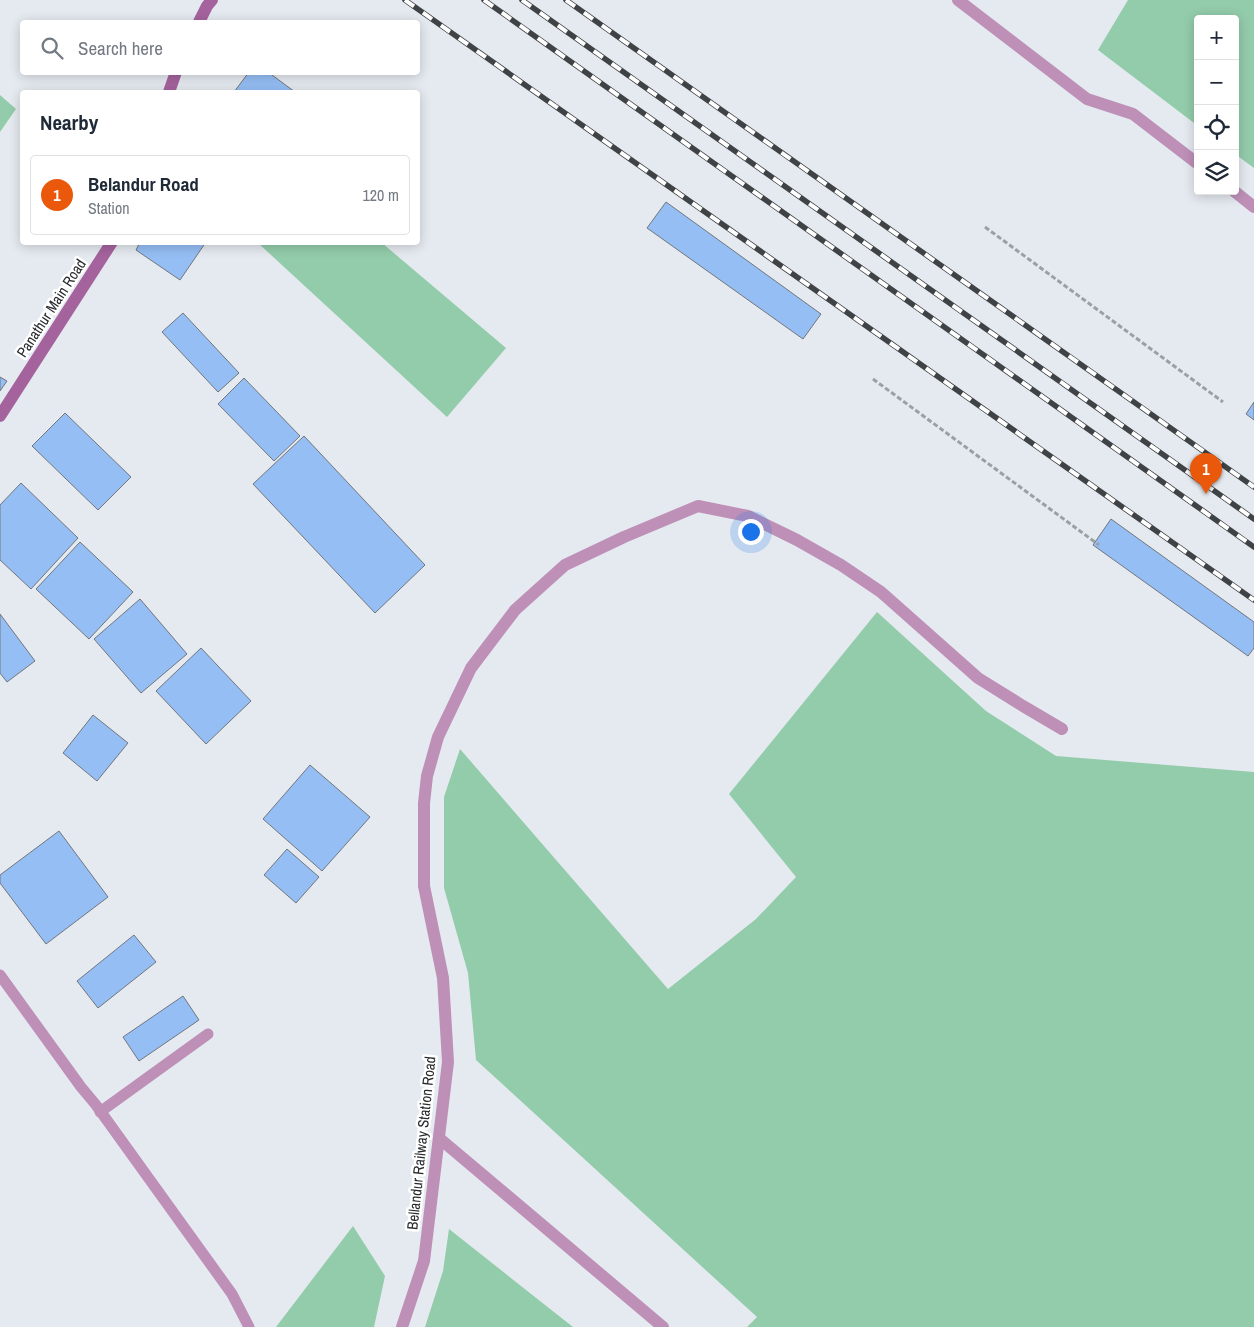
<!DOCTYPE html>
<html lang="en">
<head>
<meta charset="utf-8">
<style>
  body { margin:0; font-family:"Archivo Narrow",sans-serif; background:#f2f2f3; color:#1f2937 }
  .controls { position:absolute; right:15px; top:15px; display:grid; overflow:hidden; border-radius:5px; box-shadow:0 2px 12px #0003 }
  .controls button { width:45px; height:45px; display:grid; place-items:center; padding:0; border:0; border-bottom:1px solid #e0e1e3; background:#fff; color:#1f2937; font:25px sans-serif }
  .you { position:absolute; left:750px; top:531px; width:18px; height:18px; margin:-12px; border:4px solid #fff; border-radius:50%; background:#1a73e8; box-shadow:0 0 0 8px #1a73e833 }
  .badge { display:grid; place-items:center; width:32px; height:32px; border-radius:50%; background:#ea580c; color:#fff; font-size:16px; font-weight:700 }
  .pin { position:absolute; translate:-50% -41px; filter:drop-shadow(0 1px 2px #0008) }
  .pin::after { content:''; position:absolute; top:26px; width:18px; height:15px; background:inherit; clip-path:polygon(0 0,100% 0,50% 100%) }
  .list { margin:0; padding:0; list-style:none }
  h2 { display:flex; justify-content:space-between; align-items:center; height:65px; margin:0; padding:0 20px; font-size:21px }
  h2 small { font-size:16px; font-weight:400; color:#747a83 }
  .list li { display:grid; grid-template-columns:32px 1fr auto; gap:15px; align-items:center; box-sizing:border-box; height:80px; margin:0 10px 10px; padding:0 10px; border:1px solid #e0e1e3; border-radius:5px }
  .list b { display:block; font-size:19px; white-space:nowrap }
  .list p { margin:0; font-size:16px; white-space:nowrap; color:#747a83 }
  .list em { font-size:16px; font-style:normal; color:#747a83 }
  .icon { flex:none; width:28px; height:28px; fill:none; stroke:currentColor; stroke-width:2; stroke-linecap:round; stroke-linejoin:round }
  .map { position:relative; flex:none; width:1254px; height:1327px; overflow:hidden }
  .search { position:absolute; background:#fff; box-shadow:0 2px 12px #0003; left:20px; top:20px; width:400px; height:55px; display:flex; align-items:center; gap:12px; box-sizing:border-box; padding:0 18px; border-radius:5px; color:#747a83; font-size:19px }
  .panel { position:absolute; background:#fff; box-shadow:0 2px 12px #0003; left:20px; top:90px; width:400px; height:155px; border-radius:5px }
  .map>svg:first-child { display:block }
  .green { fill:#93ccab }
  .building { fill:#95bef4; stroke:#72767c }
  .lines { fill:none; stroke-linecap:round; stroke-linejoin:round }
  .path { stroke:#9ca0a4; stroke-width:3; stroke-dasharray:5 2.5; stroke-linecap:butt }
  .lane { stroke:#be90b8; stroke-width:11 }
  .street { stroke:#be90b8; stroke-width:12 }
  .secondary { stroke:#a5639e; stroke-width:12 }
  .rail-casing { stroke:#404345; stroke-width:5.5 }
  .rail { stroke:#fff; stroke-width:4; stroke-dasharray:11; stroke-linecap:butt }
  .labels { text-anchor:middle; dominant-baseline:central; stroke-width:5; stroke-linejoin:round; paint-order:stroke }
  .street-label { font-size:15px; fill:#282a2c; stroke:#fff }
</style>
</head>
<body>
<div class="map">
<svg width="1254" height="1327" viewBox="0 0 1254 1327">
  <rect width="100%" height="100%" fill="#e5eaf0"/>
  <g class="green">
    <polygon points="1128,0 1254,0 1254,168 1235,154 1235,19 1198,19 1198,126 1098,50"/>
    <polygon points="0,95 16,109 0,132"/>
    <polygon points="258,243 382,243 506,348 447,417"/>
    <polygon points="877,612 986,711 1056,756 1254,772 1254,1327 747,1327 757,1317 476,1060 468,973 444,888 444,797 460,749 668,989 756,919 796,877 729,794"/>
    <polygon points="353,1226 385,1276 374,1327 276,1327"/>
    <polygon points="449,1229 573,1327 425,1327 443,1271"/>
  </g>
  <g class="building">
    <polygon points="249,72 268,72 295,92 234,92"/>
    <polygon points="666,202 821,314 803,339 647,228"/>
    <polygon points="140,242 206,242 180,280 136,250"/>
    <polygon points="183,313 239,373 218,392 162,332"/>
    <polygon points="0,377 7,381 0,391"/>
    <polygon points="244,378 300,436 274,461 218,404"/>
    <polygon points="1254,402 1254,420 1246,414"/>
    <polygon points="65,413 131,477 98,510 32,446"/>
    <polygon points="304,436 425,565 375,613 253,484"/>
    <polygon points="21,483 78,538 31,589 0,560 0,505"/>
    <polygon points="1111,519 1254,622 1254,648 1248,656 1093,545"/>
    <polygon points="80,542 133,592 89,639 36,589"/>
    <polygon points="140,599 187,654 141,693 94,639"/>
    <polygon points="0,614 35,661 7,682 0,673"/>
    <polygon points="201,648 251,701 206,744 156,691"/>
    <polygon points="93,715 128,743 97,781 63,753"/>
    <polygon points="310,765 370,817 322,871 263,819"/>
    <polygon points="59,831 108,897 46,944 0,883 0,875"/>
    <polygon points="287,849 319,877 296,903 264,875"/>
    <polygon points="134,935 156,962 98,1008 77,981"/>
    <polygon points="183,996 199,1020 139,1061 123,1037"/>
  </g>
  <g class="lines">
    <g class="path">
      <polyline points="985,227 1223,402"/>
      <polyline points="873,379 1099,545"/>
    </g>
    <g class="lane">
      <polyline points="0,975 81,1087 96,1105 232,1294 249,1327"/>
      <polyline points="100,1112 208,1034"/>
    </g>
    <g class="street">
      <polyline points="958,0 1087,99 1133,114 1198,164"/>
      <polyline points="1234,191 1254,207"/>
      <polyline points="439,1138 663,1327"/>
      <polyline points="402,1327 424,1261 448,1062 443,978 424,886 424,803 427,776 438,737 471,668 515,610 565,565 624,537 698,506 748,516 797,540 841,565 881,592 978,678 1023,706 1062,729"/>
    </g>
    <g class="secondary">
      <polyline points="199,22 207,6 212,0"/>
      <polyline points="169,92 176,72"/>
      <polyline points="0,416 112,242"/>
    </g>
    <g class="rail-casing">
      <g id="rail">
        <polyline points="405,0 1254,600"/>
        <polyline points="484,0 1254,547"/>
        <polyline points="522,0 1254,519"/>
        <polyline points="566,0 1254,487"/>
      </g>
    </g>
    <use href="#rail" class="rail"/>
  </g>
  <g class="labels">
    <g class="street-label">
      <text transform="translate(51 308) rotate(-57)">Panathur Main Road</text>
      <text transform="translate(421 1143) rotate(-84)">Bellandur Railway Station Road</text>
    </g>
  </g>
</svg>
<div class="controls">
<button>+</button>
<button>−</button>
<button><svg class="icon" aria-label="locate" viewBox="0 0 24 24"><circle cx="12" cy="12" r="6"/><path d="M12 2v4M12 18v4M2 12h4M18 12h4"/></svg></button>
<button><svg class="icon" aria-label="layers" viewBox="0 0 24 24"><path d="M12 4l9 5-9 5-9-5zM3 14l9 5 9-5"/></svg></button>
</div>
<div class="you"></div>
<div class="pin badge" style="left:1206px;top:494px">1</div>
<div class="search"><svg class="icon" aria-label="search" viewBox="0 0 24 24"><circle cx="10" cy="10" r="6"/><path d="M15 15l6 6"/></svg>Search here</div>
<section class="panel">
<h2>Nearby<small></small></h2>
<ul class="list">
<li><span class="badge">1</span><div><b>Belandur Road</b><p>Station</p></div><em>120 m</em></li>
</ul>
</section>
</div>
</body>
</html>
